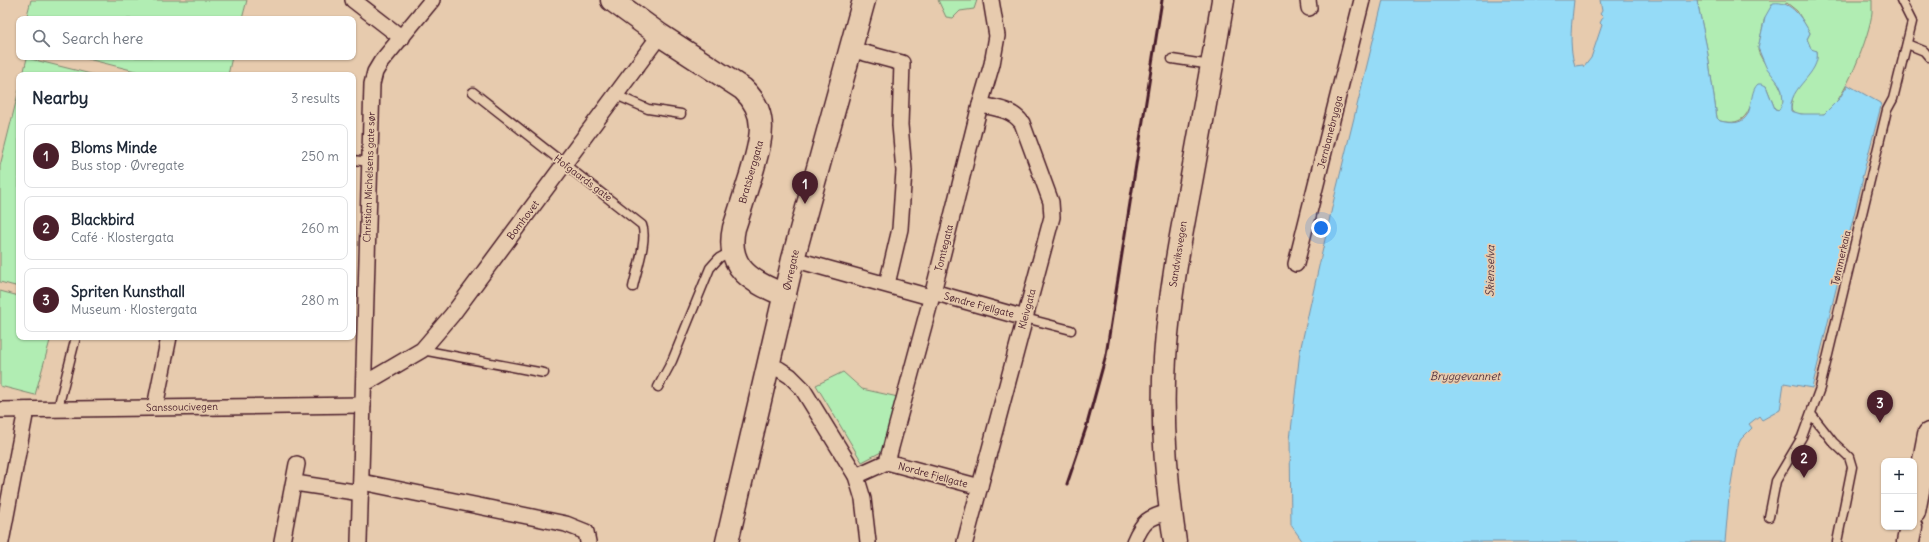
<!DOCTYPE html>
<html lang="en">
<head>
<meta charset="utf-8">
<style>
  body { margin:0; font-family:Delius,sans-serif; background:#f2f2f3; color:#1f2937 }
  .controls { position:absolute; right:12px; bottom:12px; display:grid; overflow:hidden; border-radius:8px; box-shadow:0 1px 3px #0004 }
  .controls button { width:36px; height:36px; display:grid; place-items:center; padding:0; border:0; border-bottom:1px solid #e0e1e3; background:#fff; color:#1f2937; font:20px sans-serif }
  .you { position:absolute; left:1321px; top:228px; width:14px; height:14px; margin:-10px; border:3px solid #fff; border-radius:50%; background:#1a73e8; box-shadow:0 0 0 6px #1a73e833 }
  .badge { display:grid; place-items:center; width:26px; height:26px; border-radius:50%; background:#4a1f2b; color:#fff; font-size:13px; font-weight:700 }
  .pin { position:absolute; translate:-50% -33px; filter:drop-shadow(0 1px 2px #0008) }
  .pin::after { content:''; position:absolute; top:21px; width:14px; height:12px; background:inherit; clip-path:polygon(0 0,100% 0,50% 100%) }
  .list { margin:0; padding:0; list-style:none }
  h2 { display:flex; justify-content:space-between; align-items:center; height:52px; margin:0; padding:0 16px; font-size:17px }
  h2 small { font-size:13px; font-weight:400; color:#747a83 }
  .list li { display:grid; grid-template-columns:26px 1fr auto; gap:12px; align-items:center; box-sizing:border-box; height:64px; margin:0 8px 8px; padding:0 8px; border:1px solid #e0e1e3; border-radius:8px }
  .list b { display:block; font-size:15px; white-space:nowrap }
  .list p { margin:0; font-size:13px; white-space:nowrap; color:#747a83 }
  .list em { font-size:13px; font-style:normal; color:#747a83 }
  .icon { flex:none; width:22px; height:22px; fill:none; stroke:currentColor; stroke-width:2; stroke-linecap:round; stroke-linejoin:round }
  .map { position:relative; flex:none; width:1929px; height:542px; overflow:hidden }
  .search { position:absolute; background:#fff; box-shadow:0 1px 3px #0004; left:16px; top:16px; width:340px; height:44px; display:flex; align-items:center; gap:10px; box-sizing:border-box; padding:0 14px; border-radius:8px; color:#747a83; font-size:15px }
  .panel { position:absolute; background:#fff; box-shadow:0 1px 3px #0004; left:16px; top:72px; width:340px; height:268px; border-radius:8px }
  .map>svg:first-child { display:block }
  .green { fill:#b1edb3; stroke:#7e866f }
  .water { fill:#95dbf7; stroke:#7790a5 }
  .lines { fill:none; stroke-linecap:round; stroke-linejoin:round }
  .lane-casing { stroke:#4a1f2b; stroke-width:11 }
  .street-casing { stroke:#4a1f2b; stroke-width:18 }
  .secondary-casing { stroke:#4a1f2b; stroke-width:25 }
  .primary-casing { stroke:#4a1f2b; stroke-width:25 }
  .lane { stroke:#e7cbae; stroke-width:8 }
  .street { stroke:#e7cbae; stroke-width:15 }
  .secondary { stroke:#e7cbae; stroke-width:22 }
  .primary { stroke:#e7cbae; stroke-width:22 }
  .rail { stroke:#4a1f2b; stroke-width:3 }
  .labels { text-anchor:middle; dominant-baseline:central; stroke-width:3.5; stroke-linejoin:round; paint-order:stroke }
  .street-label { font-size:10px; fill:#4a1f2b; stroke:#e7cbae }
  .water-label { font-size:11px; font-style:italic; fill:#52323f; stroke:#e7cbae }
</style>
</head>
<body>
<div class="map">
<svg width="1929" height="542" viewBox="0 0 1929 542">
  <rect width="100%" height="100%" fill="#e7cbae"/>
  <filter id="ink" filterUnits="userSpaceOnUse"><feTurbulence type="fractalNoise" baseFrequency=".025" numOctaves="2"/><feDisplacementMap in="SourceGraphic" scale="8" xChannelSelector="R" yChannelSelector="G"/><feConvolveMatrix kernelMatrix="1 2 1 2 8 2 1 2 1" color-interpolation-filters="sRGB"/></filter>
  <g filter="url(#ink)">
    <g class="green">
      <polygon points="31,0 247,0 242,19 26,19"/>
      <polygon points="938,0 977,0 974,9 960,11 953,18 946,17"/>
      <path d="M1697,0H1872C1872,4 1872,8 1872,12C1871,32 1843,106 1824,114C1815,117 1802,114 1794,113L1791,109C1792,103 1792,96 1795,91C1803,78 1819,68 1817,51H1812L1807,39L1810,33L1797,11L1787,3L1765,17C1764,21 1758,48 1758,50C1762,67 1795,92 1779,110L1775,109L1766,86L1754,91C1750,112 1745,127 1720,121L1717,118L1707,49Z"/>
      <polygon points="80,57 232,57 228,75 151,75"/>
      <polygon points="27,58 95,75 23,75"/>
      <polygon points="19,90 19,287 0,282 0,166"/>
      <polygon points="0,291 19,296 19,337 51,337 35,395 0,386"/>
      <polygon points="843,372 862,389 898,397 883,451 862,462 816,385"/>
    </g>
    <path class="water" d="M1383,0H1574C1572,21 1568,46 1575,66L1583,65L1584,67L1591,58L1602,25L1600,23L1603,17L1600,14L1602,11L1600,0H1697L1707,48L1717,118L1720,121C1760,131 1745,95 1758,84H1762L1766,86L1775,109L1779,110L1783,102L1782,91L1779,84L1766,67L1758,48L1765,17L1773,3C1792,0 1803,20 1810,33L1807,39L1811,49L1817,51C1821,75 1788,86 1791,111L1801,114H1824L1839,99L1848,85L1880,103L1881,106L1862,178H1863L1812,388L1784,383L1780,410L1762,420L1759,416L1749,424L1752,428L1741,439L1737,447L1729,496L1725,542H1303L1291,525L1290,440L1300,351L1334,199Z"/>
    <g class="lines">
      <g class="lane-casing">
        <g id="lane">
          <polyline points="1907,44 1924,51 1929,57"/>
          <polyline points="1172,59 1211,65"/>
          <path d="M473,92L642,225C648,239 636,272 633,287"/>
          <polyline points="616,95 648,109 681,114"/>
          <polyline points="353,160 370,162"/>
          <polyline points="1025,318 1071,330"/>
          <polyline points="422,350 544,373"/>
          <polyline points="658,387 672,361 710,268 719,258 732,251"/>
          <polyline points="59,409 60,400 76,337"/>
          <polyline points="1811,414 1833,442 1849,457 1852,467 1837,542"/>
          <polyline points="1769,517 1776,481 1802,437 1820,388 1887,110 1893,99 1912,22 1901,0"/>
        </g>
      </g>
      <g class="street-casing">
        <g id="street">
          <polyline points="353,0 402,38"/>
          <polyline points="1308,0 1309,8"/>
          <polyline points="850,49 902,63 900,125 904,171 900,229 887,284"/>
          <polyline points="793,259 930,297"/>
          <polyline points="1296,264 1362,0"/>
          <polyline points="933,292 1025,318"/>
          <polyline points="769,366 779,369 790,376 802,388 856,476 863,499 868,542"/>
          <polyline points="364,384 422,350 452,315 660,35"/>
          <polyline points="155,407 169,337"/>
          <polyline points="0,410 363,405"/>
          <polyline points="887,462 980,487"/>
          <polyline points="856,476 887,462 933,292 980,105 992,64 997,36 991,0"/>
          <polyline points="362,482 566,524 586,532 588,542"/>
          <polyline points="295,483 361,493"/>
          <polyline points="1,542 26,410"/>
          <polyline points="282,542 297,464"/>
          <polyline points="359,542 372,84 375,72 381,62 432,0"/>
          <path d="M965,542L1052,217L1051,202L1022,123C1012,109 995,108 980,105"/>
          <path d="M1134,542C1143,521 1148,517 1170,512"/>
        </g>
      </g>
      <g class="secondary-casing">
        <g id="secondary">
          <path d="M612,0L660,35L743,89C771,115 760,143 751,175C745,193 740,211 734,228C725,268 753,283 785,295"/>
          <polyline points="727,542 793,259 864,0"/>
        </g>
      </g>
      <g class="primary-casing">
        <g id="primary">
          <polyline points="1914,512 1929,434"/>
          <path d="M1175,542C1166,481 1161,419 1165,358C1169,298 1180,240 1191,182C1202,121 1213,61 1223,0"/>
          <polyline points="1908,542 1911,527"/>
        </g>
      </g>
      <use href="#lane" class="lane"/>
      <use href="#street" class="street"/>
      <use href="#secondary" class="secondary"/>
      <use href="#primary" class="primary"/>
      <polyline class="rail" points="1067,484 1086,428 1106,355 1162,0"/>
    </g>
  </g>
  <g class="labels">
    <g class="street-label">
      <text transform="translate(1330 132) rotate(-76)">Jernbanebrygga</text>
      <text transform="translate(751 172) rotate(-74)">Bratsberggata</text>
      <text transform="translate(369 177) rotate(-88)">Christian Michelsens gate sør</text>
      <text transform="translate(583 178) rotate(37)">Hofgaards gate</text>
      <text transform="translate(523 220) rotate(-53)">Bomhovet</text>
      <text transform="translate(944 248) rotate(-76)">Tomtegata</text>
      <text transform="translate(1178 254) rotate(-81)">Sandviksvegen</text>
      <text transform="translate(1841 258) rotate(-77)">Tømmerkaia</text>
      <text transform="translate(791 270) rotate(-77)">Øvregate</text>
      <text transform="translate(979 305) rotate(15)">Søndre Fjellgate</text>
      <text transform="translate(1027 309) rotate(-75)">Kleivgata</text>
      <text transform="translate(182 407) rotate(-1)">Sanssoucivegen</text>
      <text transform="translate(933 475) rotate(15)">Nordre Fjellgate</text>
    </g>
    <g class="water-label">
      <text transform="translate(1490 271) rotate(-89)">Skienselva</text>
      <text x="1465" y="376">Bryggevannet</text>
    </g>
  </g>
</svg>
<div class="controls">
<button>+</button>
<button>−</button>
</div>
<div class="you"></div>
<div class="pin badge" style="left:805px;top:204px">1</div>
<div class="pin badge" style="left:1804px;top:478px">2</div>
<div class="pin badge" style="left:1880px;top:423px">3</div>
<div class="search"><svg class="icon" aria-label="search" viewBox="0 0 24 24"><circle cx="10" cy="10" r="6"/><path d="M15 15l6 6"/></svg>Search here</div>
<section class="panel">
<h2>Nearby<small>3 results</small></h2>
<ul class="list">
<li><span class="badge">1</span><div><b>Bloms Minde</b><p>Bus stop · Øvregate</p></div><em>250 m</em></li>
<li><span class="badge">2</span><div><b>Blackbird</b><p>Café · Klostergata</p></div><em>260 m</em></li>
<li><span class="badge">3</span><div><b>Spriten Kunsthall</b><p>Museum · Klostergata</p></div><em>280 m</em></li>
</ul>
</section>
</div>
</body>
</html>
